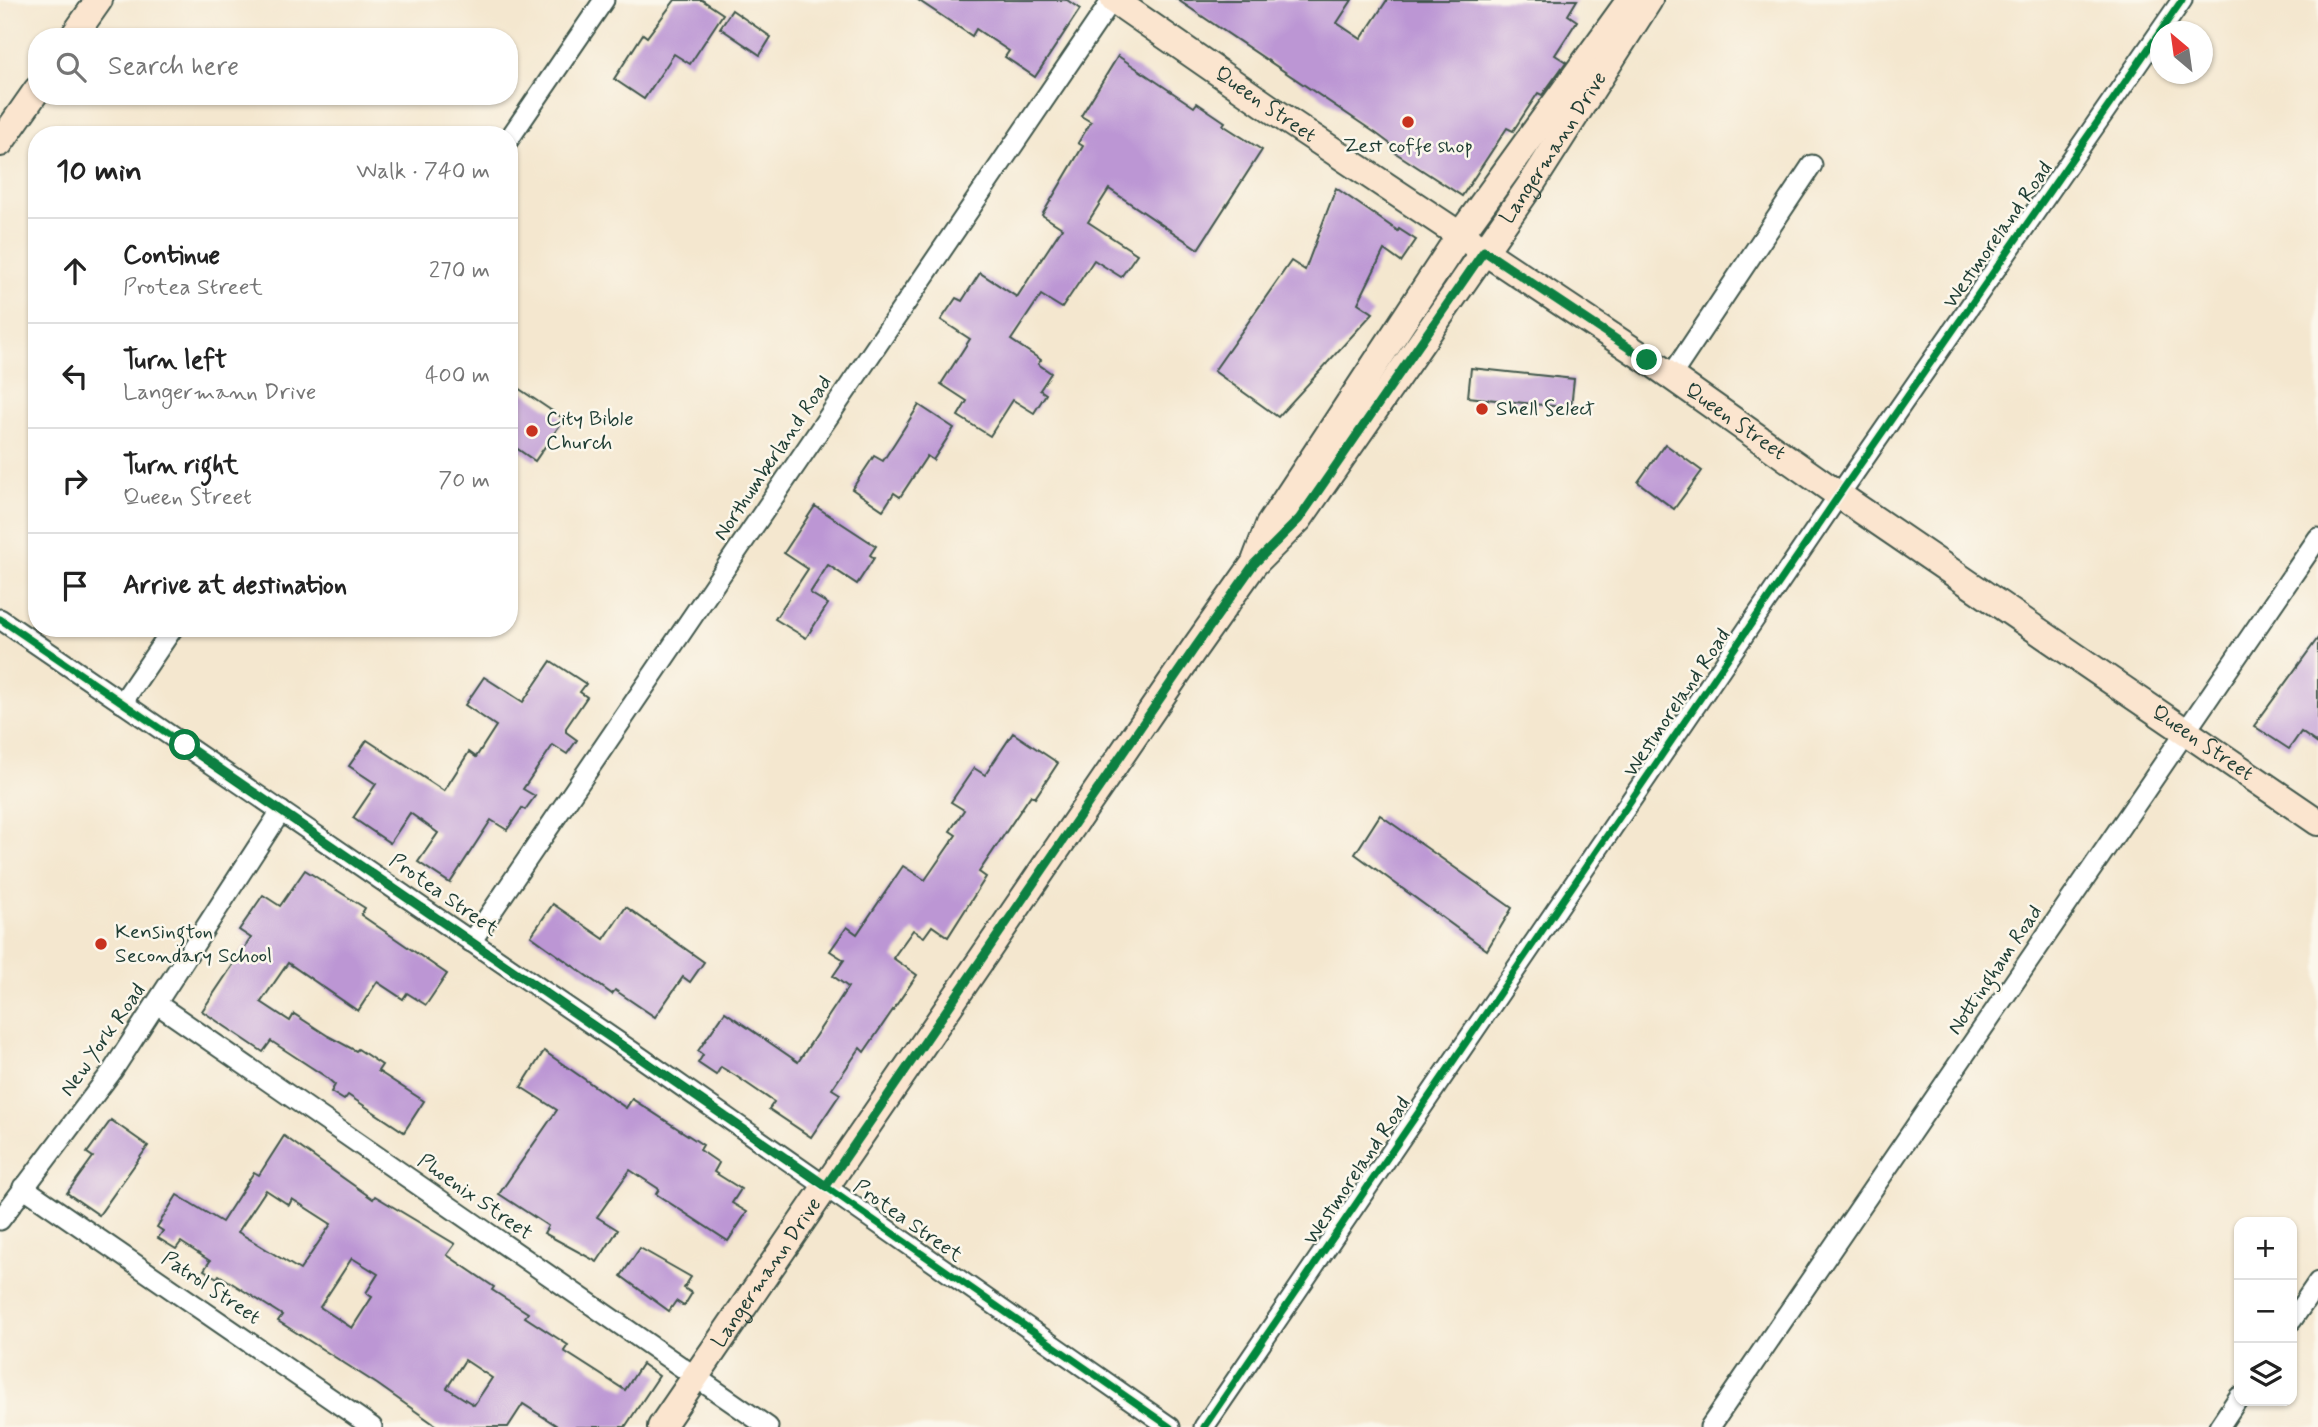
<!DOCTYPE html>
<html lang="en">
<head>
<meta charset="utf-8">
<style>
  body { margin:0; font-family:Mynerve,sans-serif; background:#f6f6f6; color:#222 }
  .controls { position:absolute; right:21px; bottom:21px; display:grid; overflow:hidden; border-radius:14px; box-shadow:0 2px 5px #0004 }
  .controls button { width:63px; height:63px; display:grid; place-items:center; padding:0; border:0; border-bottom:2px solid #e0e0e0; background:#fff; color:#222; font:35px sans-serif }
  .compass { position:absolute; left:2150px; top:21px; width:63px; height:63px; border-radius:50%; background:#fff; box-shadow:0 2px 5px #0004; rotate:331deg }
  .stop { position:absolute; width:21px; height:21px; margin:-16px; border:5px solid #0b8043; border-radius:50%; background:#fff }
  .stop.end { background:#0b8043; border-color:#fff; box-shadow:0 2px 7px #0008 }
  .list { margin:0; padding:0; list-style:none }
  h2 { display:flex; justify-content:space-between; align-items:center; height:91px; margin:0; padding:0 28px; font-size:30px }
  h2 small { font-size:23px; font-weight:400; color:#767676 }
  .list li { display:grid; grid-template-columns:46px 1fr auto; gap:21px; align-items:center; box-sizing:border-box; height:105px; padding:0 28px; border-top:2px solid #e0e0e0 }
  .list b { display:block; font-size:26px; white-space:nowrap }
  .list p { margin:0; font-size:23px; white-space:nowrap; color:#767676 }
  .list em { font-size:23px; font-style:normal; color:#767676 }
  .icon { flex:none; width:38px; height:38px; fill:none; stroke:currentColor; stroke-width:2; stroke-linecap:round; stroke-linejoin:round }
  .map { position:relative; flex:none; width:2318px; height:1427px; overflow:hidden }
  .search { position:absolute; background:#fff; box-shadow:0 2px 5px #0004; left:28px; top:28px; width:490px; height:77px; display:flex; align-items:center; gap:18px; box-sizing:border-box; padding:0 24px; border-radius:28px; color:#767676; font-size:26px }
  .panel { position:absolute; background:#fff; box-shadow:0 2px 5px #0004; left:28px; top:126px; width:490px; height:511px; border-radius:28px }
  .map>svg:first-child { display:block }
  .building { fill:#bc96d4; fill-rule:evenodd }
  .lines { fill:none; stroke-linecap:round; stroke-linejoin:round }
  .street-casing { stroke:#3f564b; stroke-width:23 }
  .secondary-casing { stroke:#3f564b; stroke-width:30 }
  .street { stroke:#fff; stroke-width:19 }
  .secondary { stroke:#fbe5cf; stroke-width:26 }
  .cycleway-casing { stroke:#fbf7ec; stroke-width:11 }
  .cycleway { stroke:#00873e; stroke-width:7 }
  .route { stroke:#0b8043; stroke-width:9 }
  .poi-dot { fill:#c8321e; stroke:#fbf7ec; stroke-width:2.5 }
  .labels { text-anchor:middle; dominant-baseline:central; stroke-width:5; stroke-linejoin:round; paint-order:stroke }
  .street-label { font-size:21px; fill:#1f3d34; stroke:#fbf7ec }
  .poi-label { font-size:21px; fill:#1f3d34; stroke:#fbf7ec; text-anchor:start }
</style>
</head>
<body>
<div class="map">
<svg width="2318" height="1427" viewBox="0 0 2318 1427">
  <rect width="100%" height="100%" fill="#fbf7ec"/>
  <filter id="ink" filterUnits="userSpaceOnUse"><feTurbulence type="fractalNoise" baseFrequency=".0143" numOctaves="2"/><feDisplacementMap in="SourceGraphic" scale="14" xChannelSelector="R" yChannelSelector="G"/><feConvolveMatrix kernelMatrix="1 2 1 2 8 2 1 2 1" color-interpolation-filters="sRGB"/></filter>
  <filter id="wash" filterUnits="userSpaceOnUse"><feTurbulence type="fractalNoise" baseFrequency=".00686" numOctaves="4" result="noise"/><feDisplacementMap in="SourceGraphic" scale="28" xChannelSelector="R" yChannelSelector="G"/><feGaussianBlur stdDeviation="1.57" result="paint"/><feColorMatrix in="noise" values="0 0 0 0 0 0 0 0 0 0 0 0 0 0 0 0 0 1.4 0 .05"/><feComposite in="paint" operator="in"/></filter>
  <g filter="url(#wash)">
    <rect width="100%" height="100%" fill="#f4e7cf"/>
    <g id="blocks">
      <g class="building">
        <polygon points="675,0 702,0 723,14 690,64 674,54 644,99 614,79 643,34 647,37"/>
        <polygon points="918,0 1067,0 1080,9 1035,77 1005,57 1009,51 976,29 972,36"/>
        <polygon points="1178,0 1352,0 1337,23 1361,39 1387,0 1577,0 1568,15 1577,21 1555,55 1566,62 1542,95 1538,93 1513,131 1507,128 1462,196 1391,150 1393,146 1377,134"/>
        <polygon points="732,10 771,37 760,55 720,28"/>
        <polygon points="1118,56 1194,107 1197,103 1225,122 1223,125 1262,150 1198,249 1109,189 1088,222 1137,254 1121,277 1094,260 1062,308 1041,295 1011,340 1041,360 1038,364 1051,373 1040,390 1046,394 1034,413 1013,400 990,436 958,416 967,401 941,384 970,339 941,320 956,298 962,301 980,273 1017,297 1039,263 1062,228 1042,215 1083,146 1078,143 1091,122 1081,116"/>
        <polygon points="1336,188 1398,231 1399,229 1416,240 1401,262 1384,250 1358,303 1373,313 1278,417 1214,371 1291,261 1305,270"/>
        <polygon points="1471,368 1574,379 1571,408 1468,397"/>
        <polygon points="509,382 564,419 535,461 509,443"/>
        <polygon points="919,405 954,428 933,460 927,456 900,497 894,493 883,510 852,489 874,456 883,461"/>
        <polygon points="1665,444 1702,471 1674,509 1638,482"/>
        <polygon points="815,506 876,546 870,555 874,558 857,584 828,565 810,593 828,604 806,638 775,619 808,569 784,553"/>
        <polygon points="2318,638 2318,744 2301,732 2289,749 2254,726"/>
        <polygon points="551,661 586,684 580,692 587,697 566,728 566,732 577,740 567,754 553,745 523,789 535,796 525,810 522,808 507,830 491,820 450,883 418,862 438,833 410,813 390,843 353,818 376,784 349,766 367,740 444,791 469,752 476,757 496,726 465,705 484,677 523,702"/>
        <polygon points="1013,733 1058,763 1035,798 1031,795 979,872 986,877 948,937 932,926 924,937 913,930 893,958 917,975 864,1052 860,1048 832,1089 840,1094 811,1137 769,1109 774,1102 736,1076 721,1067 716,1075 698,1063 703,1055 698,1051 725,1012 798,1062 848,987 833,976 844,960 830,951 847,927 857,934 903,866 925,880 956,835 950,831 964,810 951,802 974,768 985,775"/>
        <polygon points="1380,815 1512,908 1487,950 1355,854"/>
        <polygon points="305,870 365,908 361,915 447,974 426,1005 407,993 403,999 377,982 358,1011 288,963 261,1002 290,1021 294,1014 328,1036 356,1051 358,1049 382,1065 378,1071 424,1101 404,1132 348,1095 344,1100 331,1092 335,1085 326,1077 271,1041 263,1052 202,1011 251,938 239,930 263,895 280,906"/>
        <polygon points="553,904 604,939 626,907 704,962 690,982 683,977 655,1017 615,990 612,994 531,936"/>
        <polygon points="544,1051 626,1108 632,1099 703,1145 700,1150 719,1163 714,1172 741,1189 732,1203 747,1212 728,1241 656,1194 659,1189 630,1170 597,1217 618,1230 597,1262 544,1233 548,1226 499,1194 557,1110 521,1087"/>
        <polygon points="111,1120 148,1146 99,1215 67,1193 93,1157 87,1153"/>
        <path d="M284,1136L373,1199L375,1196L455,1244L447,1255L494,1287L492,1290L528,1313L525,1317L568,1345L564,1351L625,1390L642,1364L659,1376L625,1427H559L523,1404L508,1427H438L377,1384L278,1321L282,1315L219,1275L217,1278L204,1270L210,1261L181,1242L176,1249L158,1238L163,1231L157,1227L177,1195L222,1222L254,1172L259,1175ZM266,1190L289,1205L292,1199L331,1224L300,1270L238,1232ZM352,1258L378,1274L366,1293L372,1297L352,1328L320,1307ZM465,1360L492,1378L474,1405L447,1388Z"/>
        <polygon points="640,1248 691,1277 684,1288 692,1293 684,1306 676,1301 669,1311 621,1276"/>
      </g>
    </g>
  </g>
  <g filter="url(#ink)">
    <use href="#blocks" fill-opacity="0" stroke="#3f564b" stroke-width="2"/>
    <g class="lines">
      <g class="street-casing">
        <g id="street">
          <polyline points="509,139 604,0"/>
          <polyline points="1671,376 1812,165"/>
          <polyline points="0,619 640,1057 1170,1427"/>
          <polyline points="122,703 173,628"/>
          <polyline points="471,942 1112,0"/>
          <polyline points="157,1004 768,1427"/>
          <polyline points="23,1187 372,1427"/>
          <polyline points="0,1220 113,1070 281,811"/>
          <polyline points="2292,1320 2318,1282"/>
          <polyline points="1204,1427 1839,495 2182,0"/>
          <polyline points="1710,1427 2318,538"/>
          <polyline points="2219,1427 2239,1397"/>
        </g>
      </g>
      <g class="secondary-casing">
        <g id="secondary">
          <path id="s1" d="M1114,0L1287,120L1655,365L1839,495L2318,822"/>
          <polyline points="73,37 99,0"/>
          <polyline points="0,143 37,90"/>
          <polyline points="1256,559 1269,525 1460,235 1630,0"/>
          <path id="s2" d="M661,1427L1194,649L1254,564L1299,519L1534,180L1649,0"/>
        </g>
      </g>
      <use href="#street" class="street"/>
      <use href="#secondary" class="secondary"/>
      <g class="cycleway-casing">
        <g id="cycleway">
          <polyline points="0,619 640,1057 1170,1427"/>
          <polyline points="1204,1427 1839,495 2182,0"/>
        </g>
      </g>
      <use href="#cycleway" class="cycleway"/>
    </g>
  </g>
  <g class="lines" filter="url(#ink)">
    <polyline class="route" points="185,745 826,1186 1194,649 1254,564 1299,519 1484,251 1647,360"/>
  </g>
  <g class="poi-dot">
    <circle cx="1408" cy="122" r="7"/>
    <circle cx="1482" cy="409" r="7"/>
    <circle cx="532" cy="431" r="7"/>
    <circle cx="101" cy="944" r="7"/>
  </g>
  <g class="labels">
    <g class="street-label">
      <text stroke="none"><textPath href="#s1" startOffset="184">Queen Street</textPath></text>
      <text stroke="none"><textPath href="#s2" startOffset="1561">Langermann Drive</textPath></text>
      <text transform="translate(1998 235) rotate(-55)">Westmoreland Road</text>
      <text stroke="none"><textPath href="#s1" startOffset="751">Queen Street</textPath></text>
      <text transform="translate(773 458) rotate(-56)">Northumberland Road</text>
      <text transform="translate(1677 703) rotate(-56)">Westmoreland Road</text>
      <text stroke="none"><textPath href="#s1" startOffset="1318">Queen Street</textPath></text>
      <text transform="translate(444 895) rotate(35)">Protea Street</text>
      <text transform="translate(1995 970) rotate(-56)">Nottingham Road</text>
      <text transform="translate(103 1040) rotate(-55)">New York Road</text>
      <text transform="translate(1357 1171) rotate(-56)">Westmoreland Road</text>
      <text transform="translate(475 1197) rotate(35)">Phoenix Street</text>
      <text transform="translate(908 1221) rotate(35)">Protea Street</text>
      <text stroke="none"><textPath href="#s2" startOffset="187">Langermann Drive</textPath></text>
      <text transform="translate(211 1288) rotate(34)">Patrol Street</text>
    </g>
    <g class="poi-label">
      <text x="1408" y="146" text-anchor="middle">Zest coffe shop</text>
      <text x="1496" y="409">Shell Select</text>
      <text x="546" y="419">City Bible<tspan x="546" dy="24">Church</tspan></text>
      <text x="115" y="932">Kensington<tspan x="115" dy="24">Secondary School</tspan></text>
    </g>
  </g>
</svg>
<div class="controls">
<button>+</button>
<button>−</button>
<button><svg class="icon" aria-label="layers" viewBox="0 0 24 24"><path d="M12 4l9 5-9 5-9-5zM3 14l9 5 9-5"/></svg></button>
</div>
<svg class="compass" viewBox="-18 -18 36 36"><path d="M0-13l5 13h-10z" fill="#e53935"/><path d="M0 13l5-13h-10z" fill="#767676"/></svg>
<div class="stop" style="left:185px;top:745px"></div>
<div class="stop end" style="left:1647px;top:360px"></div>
<div class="search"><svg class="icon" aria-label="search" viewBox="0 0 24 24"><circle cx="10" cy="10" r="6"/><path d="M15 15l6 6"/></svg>Search here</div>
<section class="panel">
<h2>10 min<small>Walk · 740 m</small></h2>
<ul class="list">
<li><svg class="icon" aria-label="ahead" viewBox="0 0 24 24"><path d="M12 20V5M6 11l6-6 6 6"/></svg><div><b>Continue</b><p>Protea Street</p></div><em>270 m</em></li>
<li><svg class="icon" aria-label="left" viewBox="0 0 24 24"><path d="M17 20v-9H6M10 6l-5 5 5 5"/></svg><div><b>Turn left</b><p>Langermann Drive</p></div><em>400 m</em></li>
<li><svg class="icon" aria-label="right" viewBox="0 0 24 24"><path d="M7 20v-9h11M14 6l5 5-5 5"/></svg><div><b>Turn right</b><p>Queen Street</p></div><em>70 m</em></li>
<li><svg class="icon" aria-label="arrive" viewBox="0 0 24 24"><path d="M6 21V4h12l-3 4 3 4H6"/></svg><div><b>Arrive at destination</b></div></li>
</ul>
</section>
</div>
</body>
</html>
